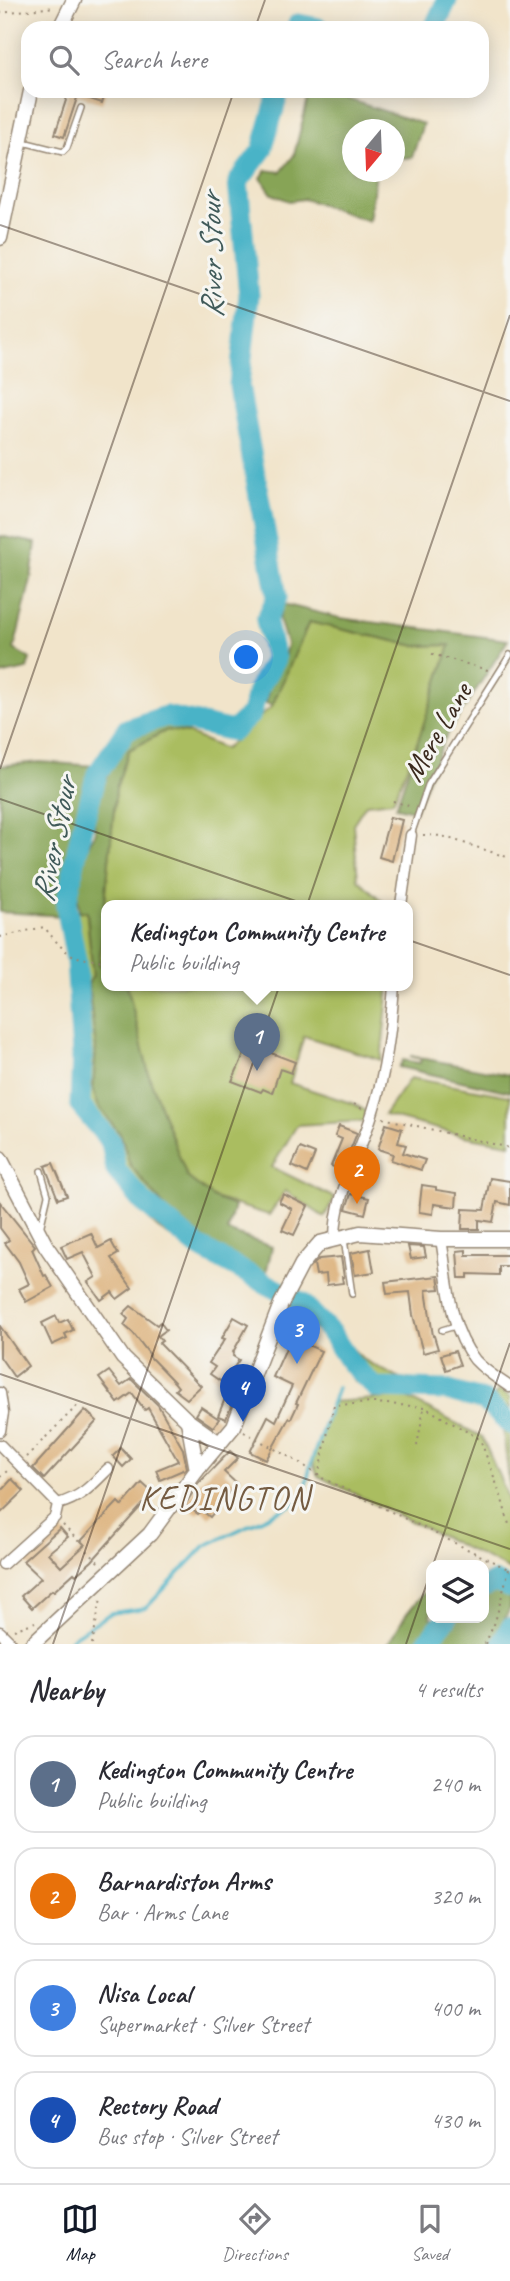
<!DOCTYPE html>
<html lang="en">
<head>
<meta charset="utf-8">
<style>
  body { margin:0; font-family:Caveat,sans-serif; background:#f7f7f7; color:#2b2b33 }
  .controls { position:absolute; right:21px; bottom:21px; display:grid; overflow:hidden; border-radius:14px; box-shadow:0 4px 18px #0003 }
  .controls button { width:63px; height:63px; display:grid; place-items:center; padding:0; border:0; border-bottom:2px solid #e1e1e2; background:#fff; color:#2b2b33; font:35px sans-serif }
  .compass { position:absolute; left:342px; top:119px; width:63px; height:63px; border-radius:50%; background:#fff; box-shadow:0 4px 18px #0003; rotate:199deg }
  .you { position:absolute; left:247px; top:658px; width:24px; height:24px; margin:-18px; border:5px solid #fff; border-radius:50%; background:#1a73e8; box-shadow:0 0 0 10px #1a73e833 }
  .badge { display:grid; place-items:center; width:46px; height:46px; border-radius:50%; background:#111827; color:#fff; font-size:23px; font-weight:700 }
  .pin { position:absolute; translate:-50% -58px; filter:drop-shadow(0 2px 4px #0008) }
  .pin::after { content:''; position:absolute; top:37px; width:24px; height:21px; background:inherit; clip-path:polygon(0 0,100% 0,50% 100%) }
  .popup { position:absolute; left:101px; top:900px; width:312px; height:91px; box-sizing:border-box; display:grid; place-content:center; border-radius:14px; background:#fff; filter:drop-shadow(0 2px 5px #0005); font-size:23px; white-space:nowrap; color:#7c7c81 }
  .popup b { font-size:26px; color:#2b2b33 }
  .popup::after { content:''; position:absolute; left:50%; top:100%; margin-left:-14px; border:14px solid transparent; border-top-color:#fff }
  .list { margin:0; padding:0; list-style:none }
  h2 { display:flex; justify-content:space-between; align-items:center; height:91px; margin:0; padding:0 28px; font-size:30px }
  h2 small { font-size:23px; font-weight:400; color:#7c7c81 }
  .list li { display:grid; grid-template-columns:46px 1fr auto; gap:21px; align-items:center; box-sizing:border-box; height:98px; margin:0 14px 14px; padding:0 14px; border:2px solid #e1e1e2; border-radius:21px }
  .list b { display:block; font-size:26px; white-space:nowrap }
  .list p { margin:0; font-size:23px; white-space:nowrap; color:#7c7c81 }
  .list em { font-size:23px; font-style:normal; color:#7c7c81 }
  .icon { flex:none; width:38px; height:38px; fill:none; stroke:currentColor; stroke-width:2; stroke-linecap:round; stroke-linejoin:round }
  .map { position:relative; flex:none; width:510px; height:1644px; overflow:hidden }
  .search { position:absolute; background:#fff; box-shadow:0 4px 18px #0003; left:21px; right:21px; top:21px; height:77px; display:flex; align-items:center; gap:18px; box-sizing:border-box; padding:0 24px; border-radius:21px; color:#7c7c81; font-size:26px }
  .sheet { height:539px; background:#fff }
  nav { display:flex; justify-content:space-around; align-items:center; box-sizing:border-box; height:98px; border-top:2px solid #e1e1e2; background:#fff; font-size:19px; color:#7c7c81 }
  nav a { display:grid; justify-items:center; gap:4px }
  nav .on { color:#111827 }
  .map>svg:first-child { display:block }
  .green { fill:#aabd61; stroke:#727440; stroke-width:2 }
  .forest { fill:#87a457; stroke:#61673a; stroke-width:2 }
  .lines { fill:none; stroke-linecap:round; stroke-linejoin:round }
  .stream { stroke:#49b3c7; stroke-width:3.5 }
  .river { stroke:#49b3c7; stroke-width:21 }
  .building { fill:#deb683 }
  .service-casing { stroke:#968774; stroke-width:8 }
  .minor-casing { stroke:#968774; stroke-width:13 }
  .tertiary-casing { stroke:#968774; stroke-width:17 }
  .path { stroke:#968774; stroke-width:2; stroke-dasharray:2 5; stroke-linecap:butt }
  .service { stroke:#fff; stroke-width:5 }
  .minor { stroke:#fff; stroke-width:10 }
  .tertiary { stroke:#fff; stroke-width:14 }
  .ticks { fill:none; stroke:#3b2a1e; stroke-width:2; stroke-opacity:0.45 }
  .labels { text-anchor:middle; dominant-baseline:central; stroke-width:6; stroke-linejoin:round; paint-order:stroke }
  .street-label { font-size:30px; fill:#3b2a1e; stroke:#f6f6f2 }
  .water-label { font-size:32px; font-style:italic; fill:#405a59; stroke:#f6f6f2 }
  .quarter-label { font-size:33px; letter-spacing:2px; fill:#745b41; stroke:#f6f6f2 }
</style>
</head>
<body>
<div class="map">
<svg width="510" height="1644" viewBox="0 0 510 1644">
  <rect width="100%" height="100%" fill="#f6f6f2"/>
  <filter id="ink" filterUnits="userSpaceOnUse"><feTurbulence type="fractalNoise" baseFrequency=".0143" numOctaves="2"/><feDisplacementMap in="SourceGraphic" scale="14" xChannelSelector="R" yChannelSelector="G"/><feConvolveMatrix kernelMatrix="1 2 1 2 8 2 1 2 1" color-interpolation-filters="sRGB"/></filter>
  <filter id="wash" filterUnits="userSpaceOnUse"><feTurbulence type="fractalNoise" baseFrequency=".00686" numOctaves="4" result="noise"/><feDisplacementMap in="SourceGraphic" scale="28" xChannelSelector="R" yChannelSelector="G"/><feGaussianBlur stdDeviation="1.57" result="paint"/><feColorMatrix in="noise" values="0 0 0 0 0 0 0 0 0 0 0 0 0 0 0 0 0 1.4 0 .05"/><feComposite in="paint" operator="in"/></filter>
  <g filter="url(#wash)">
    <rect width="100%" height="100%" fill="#f1e4ca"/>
    <g class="green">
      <polygon points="309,622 416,646 450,645 419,738 393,801 366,804 353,824 358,879 386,905 106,905 106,969 99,965 116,788 129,750 167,730 187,733 225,749 272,706"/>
      <polygon points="86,910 93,977 88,984 96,1047 93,1090 99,1107 121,1135 130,1165 167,1210 218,1250 285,1284 278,1299 268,1291 194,1252 158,1229 131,1200 113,1168 105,1143 79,1110 75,1095 77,1051 65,916"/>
      <polygon points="127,985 389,985 381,1060 304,1036 290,1083 354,1104 372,1115 364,1121 297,1125 272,1167 335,1198 324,1217 285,1191 269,1215 214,1198 187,1177 150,1079"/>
      <polygon points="410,1078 510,1096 510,1144 464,1136 384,1115"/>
      <polygon points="293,1291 364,1360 400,1379 440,1382 492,1398 500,1390 510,1397 510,1490 503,1431 492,1414 475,1404 446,1395 394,1396 374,1392 354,1381 333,1344 289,1304"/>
      <polygon points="405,1397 482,1437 505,1490 510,1508 510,1570 318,1476 312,1460 332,1402"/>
    </g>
    <g class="forest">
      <polygon points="310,91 348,91 344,98 423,124 412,157 395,159 394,130 352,130 352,172 376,172 369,221 304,199 289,201 272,194 261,178 266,170 281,172 294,155"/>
      <polygon points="0,536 36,543 31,579 14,649 30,659 27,669 0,675"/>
      <polygon points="283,604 340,618 508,640 444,740 415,811 396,807 450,645 416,646 309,622 272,706 266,703 270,679 284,658 287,644 279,619"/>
      <path d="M169,718L197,722L187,733L167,730L129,750L116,788L99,965L106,969V985H127L150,1079L187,1177L214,1198L234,1206L227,1231L272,1247L266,1274L218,1250L167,1210L130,1165L121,1135L99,1107L93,1091L96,1047L88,984L93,976L87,911H79C75,881 79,857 96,832C88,812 96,793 108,775L105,771C117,743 138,723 169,718Z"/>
      <polygon points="40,762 95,766 89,778 67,881 70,902 65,916 0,912 0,766"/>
      <polygon points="410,1056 510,1075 510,1092 399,1067 403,1060 420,1063 421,1059"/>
      <polygon points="431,1584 431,1618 439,1618 418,1644 388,1644 407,1613"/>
      <polygon points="493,1590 510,1591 510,1608 494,1644 431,1644 453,1618 484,1618 484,1592"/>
    </g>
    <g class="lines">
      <polyline class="stream" points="67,1644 74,1636 111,1613 146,1608 205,1546 302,1500 312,1460 337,1388"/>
      <g class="river">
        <polyline points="297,28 298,24 319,28"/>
        <polyline points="434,28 447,0"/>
        <polyline points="279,91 262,150 238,182 249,295 239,385 277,597 266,620 275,659 258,689 251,714 233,731 166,716 127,729 97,774 81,832 66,905 76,960 82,1055 80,1105 111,1142 116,1170 144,1203 197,1246 302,1303 331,1333 351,1364 376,1388 446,1390 485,1401 510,1424"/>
        <polyline points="484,1587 495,1582 510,1588"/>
        <polyline points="425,1644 447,1618"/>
        <polyline points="502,1644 510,1628"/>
      </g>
    </g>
    <g id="blocks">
      <g class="building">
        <polygon points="69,91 106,91 102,103 78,95 64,137 55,134"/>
        <polygon points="390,817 402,820 392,861 379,857"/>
        <polygon points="247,1048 265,1055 266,1051 295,1062 291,1073 280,1069 272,1093 263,1089 261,1092 232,1081"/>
        <polygon points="386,1124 402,1129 398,1143 406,1145 403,1153 425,1160 421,1170 391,1160 393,1154 378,1149"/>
        <polygon points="339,1126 357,1133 342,1170 331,1166 342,1139 335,1136"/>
        <polygon points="300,1148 315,1154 307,1173 292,1166"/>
        <polygon points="53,1163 67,1196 58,1199 45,1166"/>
        <polygon points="490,1178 510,1181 510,1205 497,1202 493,1222 479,1220 479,1229 462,1229 463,1209 484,1210"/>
        <polygon points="422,1185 436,1187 436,1190 457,1193 456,1207 434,1204 433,1214 419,1212"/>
        <polygon points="283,1194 308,1206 294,1235 282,1230 292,1209 279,1202"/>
        <polygon points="351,1194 369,1198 365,1214 346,1209"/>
        <polygon points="0,1202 35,1246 32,1249 44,1276 46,1275 53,1287 26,1302 19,1289 29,1284 19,1262 5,1243 9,1240 0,1228"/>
        <polygon points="91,1233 98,1248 111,1241 118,1254 111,1258 132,1288 117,1299 112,1292 101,1300 88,1282 96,1277 83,1252 67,1259 61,1246"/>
        <polygon points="408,1246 424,1247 426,1257 411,1259"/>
        <polygon points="370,1249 374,1272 355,1275 351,1253"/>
        <polygon points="466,1250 466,1255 510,1255 510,1266 499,1266 499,1275 468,1274 468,1278 459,1278 457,1251"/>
        <polygon points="341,1257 344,1277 342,1277 343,1283 327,1285 326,1274 316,1275 314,1264 319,1259"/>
        <polygon points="438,1276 440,1289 426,1290 433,1336 434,1336 438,1349 423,1353 413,1315 410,1292 387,1294 385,1282"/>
        <polygon points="131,1306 157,1325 160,1322 166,1330 158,1336 162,1341 159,1343 201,1386 187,1399 175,1390 178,1387 174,1382 149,1356 150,1355 133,1333 124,1325 128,1319 123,1314"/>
        <polygon points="56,1316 59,1323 68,1319 73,1330 65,1334 67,1338 52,1345 42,1323"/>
        <polygon points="234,1317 248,1325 233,1352 234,1353 233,1356 239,1360 223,1383 210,1374 215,1367 209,1363 225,1339 222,1338"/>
        <polygon points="0,1326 28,1366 14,1377 0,1357"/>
        <polygon points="291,1337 321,1351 296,1403 298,1404 291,1419 289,1418 266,1460 250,1452 268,1416 276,1421 292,1386 273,1377"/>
        <polygon points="455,1351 460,1365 446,1370 441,1355"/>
        <polygon points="109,1371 121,1386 131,1379 158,1405 183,1449 187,1468 184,1471 182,1468 183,1470 160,1480 156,1470 178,1461 148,1408 145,1410 132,1393 118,1403 99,1378"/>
        <polygon points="226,1396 234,1399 226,1419 218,1416"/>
        <polygon points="201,1407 219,1419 213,1427 196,1415"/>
        <polygon points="85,1410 97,1421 44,1479 33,1468"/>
        <polygon points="121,1448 131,1459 123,1467 113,1456"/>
        <polygon points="230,1451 238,1458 224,1472 237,1484 217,1506 218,1507 210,1517 201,1510 198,1514 185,1505 198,1484"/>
        <polygon points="12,1479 24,1491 0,1514 0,1492"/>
        <polygon points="142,1483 153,1493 92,1561 76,1575 74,1573 54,1591 52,1590 32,1608 21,1596 41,1578 23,1561 60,1528 68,1537 48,1553 61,1567 85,1545 81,1541 118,1502 122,1506"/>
      </g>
    </g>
  </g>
  <g filter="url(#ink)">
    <use href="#blocks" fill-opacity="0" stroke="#968774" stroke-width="2"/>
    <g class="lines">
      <g class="service-casing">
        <g id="service">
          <polyline points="23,142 63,152 67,148 81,108"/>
          <polyline points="411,835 428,785 510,655"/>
          <polyline points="40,1229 48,1195 41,1171"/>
          <polyline points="344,1239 352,1294"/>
          <polyline points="442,1330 455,1326"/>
        </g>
      </g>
      <g class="minor-casing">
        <g id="minor">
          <polyline points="401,905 411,835"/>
          <path d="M335,1239C335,1193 359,1157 372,1114C386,1072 391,1029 394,985"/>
          <path d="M441,1239C448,1279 448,1327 475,1360C485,1371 498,1379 510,1387"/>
          <polyline points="0,1393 3,1413 0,1431"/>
          <polyline points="0,1445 58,1504 55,1517 3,1564"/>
          <path d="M58,1504C82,1497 91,1486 108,1469"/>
          <polyline points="0,1632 12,1644"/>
        </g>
      </g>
      <g class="tertiary-casing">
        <g id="tertiary">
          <polyline points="60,28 74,0"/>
          <polyline points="0,238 31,91"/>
          <polyline points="0,1158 46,1246 123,1358 188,1421 219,1443"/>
          <polyline points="188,1421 197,1470"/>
          <polyline points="32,1644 150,1534 197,1470 234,1426 281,1304 302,1264 320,1243 360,1233 441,1239 510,1239"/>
        </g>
      </g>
      <g class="path">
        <polyline points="0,13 55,7"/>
        <polyline points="432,654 491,671"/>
        <polyline points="393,801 412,807"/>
        <polyline points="423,835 442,836 510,858"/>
        <path d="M0,937L44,927C68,956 69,958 106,961"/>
        <polyline points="354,1104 362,1109"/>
        <polyline points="383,1118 510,1148"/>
        <polyline points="244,1432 302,1464 318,1476 510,1570"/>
        <polyline points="417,1446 424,1408"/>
        <polyline points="26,1457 77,1406"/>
        <polyline points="318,1476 334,1405 375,1403 424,1407 480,1439 501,1496 510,1528"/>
        <polyline points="0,1477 7,1471"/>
        <polyline points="63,1525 100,1564"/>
        <polyline points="14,1630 35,1622"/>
        <polyline points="92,1644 101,1598"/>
        <polyline points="485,1644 495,1622 510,1565"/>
      </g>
      <use href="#service" class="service"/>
      <use href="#minor" class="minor"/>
      <use href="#tertiary" class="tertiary"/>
    </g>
  </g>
  <path class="ticks" d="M255,28L265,0M0,225L510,401M0,769L234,91M0,799L510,975M0,1374L510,1549M433,1565L510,1343M53,1644L510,315M406,1644L431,1571"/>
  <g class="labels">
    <g class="street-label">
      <text transform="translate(437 732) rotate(-60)">Mere Lane</text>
    </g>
    <g class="water-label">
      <text transform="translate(211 256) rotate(-91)">River Stour</text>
      <text transform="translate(54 840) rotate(-79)">River Stour</text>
    </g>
    <g class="quarter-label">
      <text x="225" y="1498">KEDINGTON</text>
    </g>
  </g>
</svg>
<div class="controls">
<button><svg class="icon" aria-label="layers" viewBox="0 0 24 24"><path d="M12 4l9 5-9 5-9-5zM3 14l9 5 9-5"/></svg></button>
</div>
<svg class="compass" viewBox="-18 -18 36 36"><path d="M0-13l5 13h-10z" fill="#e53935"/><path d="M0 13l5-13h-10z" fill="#7c7c81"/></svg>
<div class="you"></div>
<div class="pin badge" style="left:257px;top:1071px;background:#5c6f8a">1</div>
<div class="popup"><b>Kedington Community Centre</b>Public building</div>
<div class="pin badge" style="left:357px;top:1204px;background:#e8710a">2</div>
<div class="pin badge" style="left:297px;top:1364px;background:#3f7fe0">3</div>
<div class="pin badge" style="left:243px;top:1422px;background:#1a4fb4">4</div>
<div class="search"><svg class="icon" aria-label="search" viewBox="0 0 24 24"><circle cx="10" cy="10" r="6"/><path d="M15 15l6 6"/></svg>Search here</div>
</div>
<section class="sheet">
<h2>Nearby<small>4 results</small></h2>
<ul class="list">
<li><span class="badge" style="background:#5c6f8a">1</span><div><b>Kedington Community Centre</b><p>Public building</p></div><em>240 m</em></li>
<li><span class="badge" style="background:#e8710a">2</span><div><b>Barnardiston Arms</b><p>Bar · Arms Lane</p></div><em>320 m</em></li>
<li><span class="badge" style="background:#3f7fe0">3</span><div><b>Nisa Local</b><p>Supermarket · Silver Street</p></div><em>400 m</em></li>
<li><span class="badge" style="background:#1a4fb4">4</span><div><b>Rectory Road</b><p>Bus stop · Silver Street</p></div><em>430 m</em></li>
</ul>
</section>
<nav>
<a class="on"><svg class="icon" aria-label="map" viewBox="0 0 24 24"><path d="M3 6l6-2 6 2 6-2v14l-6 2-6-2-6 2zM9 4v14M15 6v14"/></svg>Map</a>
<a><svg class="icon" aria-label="directions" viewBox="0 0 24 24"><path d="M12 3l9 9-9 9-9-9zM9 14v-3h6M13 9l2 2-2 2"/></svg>Directions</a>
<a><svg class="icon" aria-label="saved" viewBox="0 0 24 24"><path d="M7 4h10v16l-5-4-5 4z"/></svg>Saved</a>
</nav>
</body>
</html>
